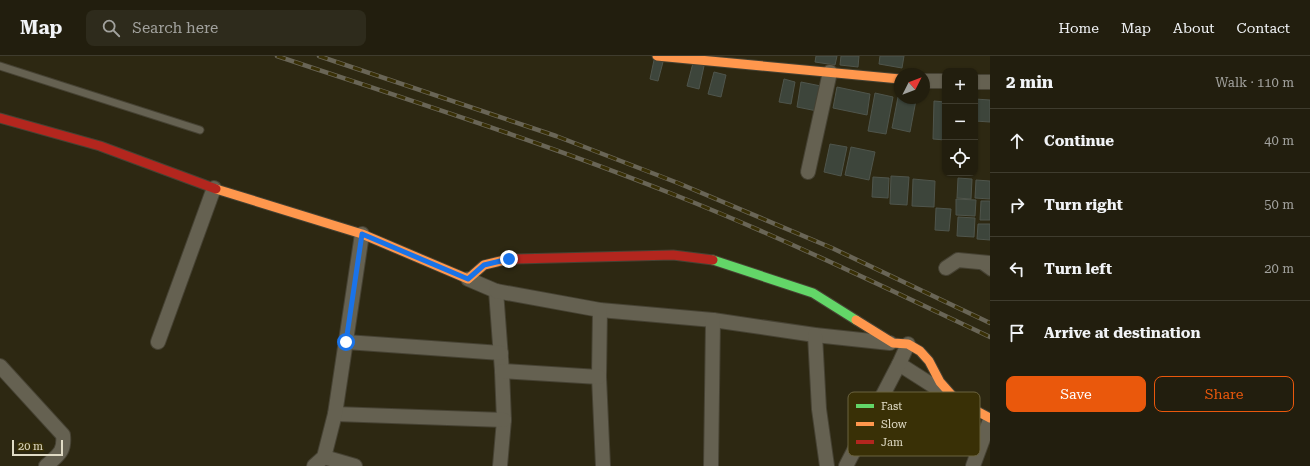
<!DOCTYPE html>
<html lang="en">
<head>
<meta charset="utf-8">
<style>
  body { margin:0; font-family:"Roboto Serif",serif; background:#2e2b1c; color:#f1f3f6 }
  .controls { position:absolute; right:12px; top:12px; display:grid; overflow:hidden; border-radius:8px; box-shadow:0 1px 3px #0004 }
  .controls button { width:36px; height:36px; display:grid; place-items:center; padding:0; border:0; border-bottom:1px solid #3f3c2e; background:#221e0e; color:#f1f3f6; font:20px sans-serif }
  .compass { position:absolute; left:894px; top:12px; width:36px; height:36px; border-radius:50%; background:#221e0e; box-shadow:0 1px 3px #0004; rotate:48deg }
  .scale { position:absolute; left:12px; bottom:10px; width:51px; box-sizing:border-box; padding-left:4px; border:2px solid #e0dbc5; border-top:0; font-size:11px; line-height:14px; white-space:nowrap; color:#e0dbc5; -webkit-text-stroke:3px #393006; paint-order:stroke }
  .stop { position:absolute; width:12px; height:12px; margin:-9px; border:3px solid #1a73e8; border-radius:50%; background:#fff }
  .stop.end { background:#1a73e8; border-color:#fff; box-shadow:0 1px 4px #0008 }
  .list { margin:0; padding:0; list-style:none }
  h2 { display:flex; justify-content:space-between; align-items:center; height:52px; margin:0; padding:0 16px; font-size:17px }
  h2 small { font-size:13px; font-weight:400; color:#a2a29e }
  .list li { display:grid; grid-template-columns:26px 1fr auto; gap:12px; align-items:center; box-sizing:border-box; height:64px; padding:0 16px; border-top:1px solid #3f3c2e }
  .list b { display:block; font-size:15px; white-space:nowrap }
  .list em { font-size:13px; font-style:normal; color:#a2a29e }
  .actions { display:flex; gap:8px; padding:12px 16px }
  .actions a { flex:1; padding:9px 0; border:1px solid #ea580c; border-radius:8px; text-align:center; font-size:14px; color:#ea580c }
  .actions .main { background:#ea580c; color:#fff }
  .icon { flex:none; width:22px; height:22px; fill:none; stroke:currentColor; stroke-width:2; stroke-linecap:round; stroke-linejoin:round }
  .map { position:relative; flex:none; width:990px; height:410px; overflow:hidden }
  header { display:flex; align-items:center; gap:24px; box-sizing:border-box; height:56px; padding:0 20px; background:#221e0e; border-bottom:1px solid #3f3c2e }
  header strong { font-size:19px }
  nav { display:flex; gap:22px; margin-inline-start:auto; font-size:14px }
  .search { width:280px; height:36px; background:#2e2b1c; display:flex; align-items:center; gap:10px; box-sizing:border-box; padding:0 14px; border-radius:8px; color:#a2a29e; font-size:15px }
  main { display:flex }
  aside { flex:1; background:#221e0e }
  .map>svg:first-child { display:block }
  .building { fill:#3d453b; stroke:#4f554c }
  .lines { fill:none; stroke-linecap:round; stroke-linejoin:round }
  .lane-casing { stroke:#464233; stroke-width:9 }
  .street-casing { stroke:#464233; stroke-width:16 }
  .fast-casing { stroke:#464233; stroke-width:11 }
  .slow-casing { stroke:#464233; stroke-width:11 }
  .jam-casing { stroke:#464233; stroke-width:11 }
  .lane { stroke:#656151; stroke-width:7 }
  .street { stroke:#656151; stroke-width:14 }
  .fast { stroke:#63d668; stroke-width:9 }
  .slow { stroke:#ff974d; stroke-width:9 }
  .jam { stroke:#b3261e; stroke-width:9 }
  .rail-casing { stroke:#696556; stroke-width:4.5 }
  .rail { stroke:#393006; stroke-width:3; stroke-dasharray:9; stroke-linecap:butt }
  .route { stroke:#1a73e8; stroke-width:5 }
  .key { fill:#393006; stroke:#6b633f; stroke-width:1 }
  .key-label { font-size:11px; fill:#e0dbc5 }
</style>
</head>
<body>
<header>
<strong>Map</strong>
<div class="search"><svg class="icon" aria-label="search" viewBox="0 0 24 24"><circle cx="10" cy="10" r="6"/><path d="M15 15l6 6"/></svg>Search here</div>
<nav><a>Home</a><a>Map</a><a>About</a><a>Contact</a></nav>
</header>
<main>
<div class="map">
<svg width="990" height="410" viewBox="0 0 990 410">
  <rect width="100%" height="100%" fill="#2d2812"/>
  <g class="building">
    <polygon points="816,0 837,0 835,9 815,6"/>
    <polygon points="841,0 859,0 858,11 840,9"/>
    <polygon points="880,0 904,0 902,12 879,8"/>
    <polygon points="654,4 663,6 658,25 650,23"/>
    <polygon points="693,7 704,10 699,33 687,30"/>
    <polygon points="714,16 726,19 721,41 708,38"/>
    <polygon points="784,23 795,26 791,48 779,46"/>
    <polygon points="801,26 821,30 817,55 797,51"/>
    <polygon points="837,31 870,38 867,59 833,52"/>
    <polygon points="875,37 893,41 886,78 868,75"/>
    <polygon points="898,41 916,44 910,76 892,72"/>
    <polygon points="975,43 990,44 990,66 975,65"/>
    <polygon points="934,45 945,46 945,84 933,83"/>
    <polygon points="830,88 847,91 841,120 824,116"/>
    <polygon points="851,91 875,96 869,124 845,119"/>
    <polygon points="891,120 909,121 907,149 890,148"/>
    <polygon points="873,121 889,122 888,142 872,141"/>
    <polygon points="958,122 972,123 971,143 957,142"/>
    <polygon points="913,123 935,125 934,151 912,150"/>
    <polygon points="976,124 990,125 990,143 975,142"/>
    <polygon points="956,143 976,144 975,160 956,159"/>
    <polygon points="981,145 990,145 990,164 980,164"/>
    <polygon points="936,152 951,153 949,175 935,174"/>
    <polygon points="958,161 975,162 974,181 957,180"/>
    <polygon points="978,168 990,168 990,184 977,183"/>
  </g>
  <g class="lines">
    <g class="lane-casing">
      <g id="lane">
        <polyline points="0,10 200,74"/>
        <polyline points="979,208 990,216"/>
      </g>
    </g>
    <g class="street-casing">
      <g id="street">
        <polyline points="924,25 945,25"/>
        <polyline points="975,26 990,26"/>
        <polyline points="808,116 830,16"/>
        <polyline points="946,212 958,204 990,207"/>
        <polyline points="468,223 496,235 502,315 504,364 500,410"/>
        <polyline points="496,235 600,254 713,264 815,279 890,287"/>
        <polyline points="600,254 599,321 603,410"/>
        <polyline points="815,279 819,353 827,410"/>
        <polyline points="158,286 214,132"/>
        <polyline points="346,286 501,297"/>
        <polyline points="899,308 946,338"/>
        <path d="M0,310L63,379C65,396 58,399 46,410"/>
        <polyline points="502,315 599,321"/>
        <polyline points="335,358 504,364"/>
        <polyline points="324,401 355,410"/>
        <polyline points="314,410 324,401 335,358 362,178"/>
        <polyline points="711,410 713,264"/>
        <polyline points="846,410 899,308 908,288"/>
        <polyline points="973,410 990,364"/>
      </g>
    </g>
    <g class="fast-casing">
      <polyline id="fast" points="713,204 813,237 856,264"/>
    </g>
    <g class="slow-casing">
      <g id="slow">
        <polyline points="657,0 900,23"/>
        <polyline points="216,133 362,178 468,223 484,209 509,203 516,203"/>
        <polyline points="856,264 893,287 908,288 920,295 929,305 940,326 956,344 990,362"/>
      </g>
    </g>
    <g class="jam-casing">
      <g id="jam">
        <polyline points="0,62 100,90 216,133"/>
        <polyline points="516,203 673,199 713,204"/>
      </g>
    </g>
    <use href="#lane" class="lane"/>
    <use href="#street" class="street"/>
    <use href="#fast" class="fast"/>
    <use href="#slow" class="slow"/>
    <use href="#jam" class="jam"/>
    <g class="rail-casing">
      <g id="rail">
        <path d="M277,0C409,44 542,86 670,137C779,180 884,231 990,281"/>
        <polyline points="319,0 556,80 678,127 832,192 990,267"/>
      </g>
    </g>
    <use href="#rail" class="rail"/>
  </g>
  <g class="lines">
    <polyline class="route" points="346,286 362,178 468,223 484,209 509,203"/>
  </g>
  <rect x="848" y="336" width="132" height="64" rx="6" class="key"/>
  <rect x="856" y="348" width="18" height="4" fill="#63d668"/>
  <rect x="856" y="366" width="18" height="4" fill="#ff974d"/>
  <rect x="856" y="384" width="18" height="4" fill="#b3261e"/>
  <g class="key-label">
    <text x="881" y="354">Fast</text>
    <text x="881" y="372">Slow</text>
    <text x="881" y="390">Jam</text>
  </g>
</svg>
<div class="controls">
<button>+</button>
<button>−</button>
<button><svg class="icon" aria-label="locate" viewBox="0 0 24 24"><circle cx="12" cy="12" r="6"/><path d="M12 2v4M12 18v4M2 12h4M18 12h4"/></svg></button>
</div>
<svg class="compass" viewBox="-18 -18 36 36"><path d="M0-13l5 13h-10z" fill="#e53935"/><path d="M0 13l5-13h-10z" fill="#a2a29e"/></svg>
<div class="scale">20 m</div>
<div class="stop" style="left:346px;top:286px"></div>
<div class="stop end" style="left:509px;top:203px"></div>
</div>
<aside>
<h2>2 min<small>Walk · 110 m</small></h2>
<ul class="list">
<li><svg class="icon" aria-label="ahead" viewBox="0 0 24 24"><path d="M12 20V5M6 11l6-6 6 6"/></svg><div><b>Continue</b></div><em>40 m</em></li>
<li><svg class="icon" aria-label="right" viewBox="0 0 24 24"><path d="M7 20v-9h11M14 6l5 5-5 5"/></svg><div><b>Turn right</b></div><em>50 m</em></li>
<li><svg class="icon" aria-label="left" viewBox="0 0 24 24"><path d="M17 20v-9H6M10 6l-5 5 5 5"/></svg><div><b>Turn left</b></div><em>20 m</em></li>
<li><svg class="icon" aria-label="arrive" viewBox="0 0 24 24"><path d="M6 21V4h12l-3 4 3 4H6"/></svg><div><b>Arrive at destination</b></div></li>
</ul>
<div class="actions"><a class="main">Save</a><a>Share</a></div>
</aside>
</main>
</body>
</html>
